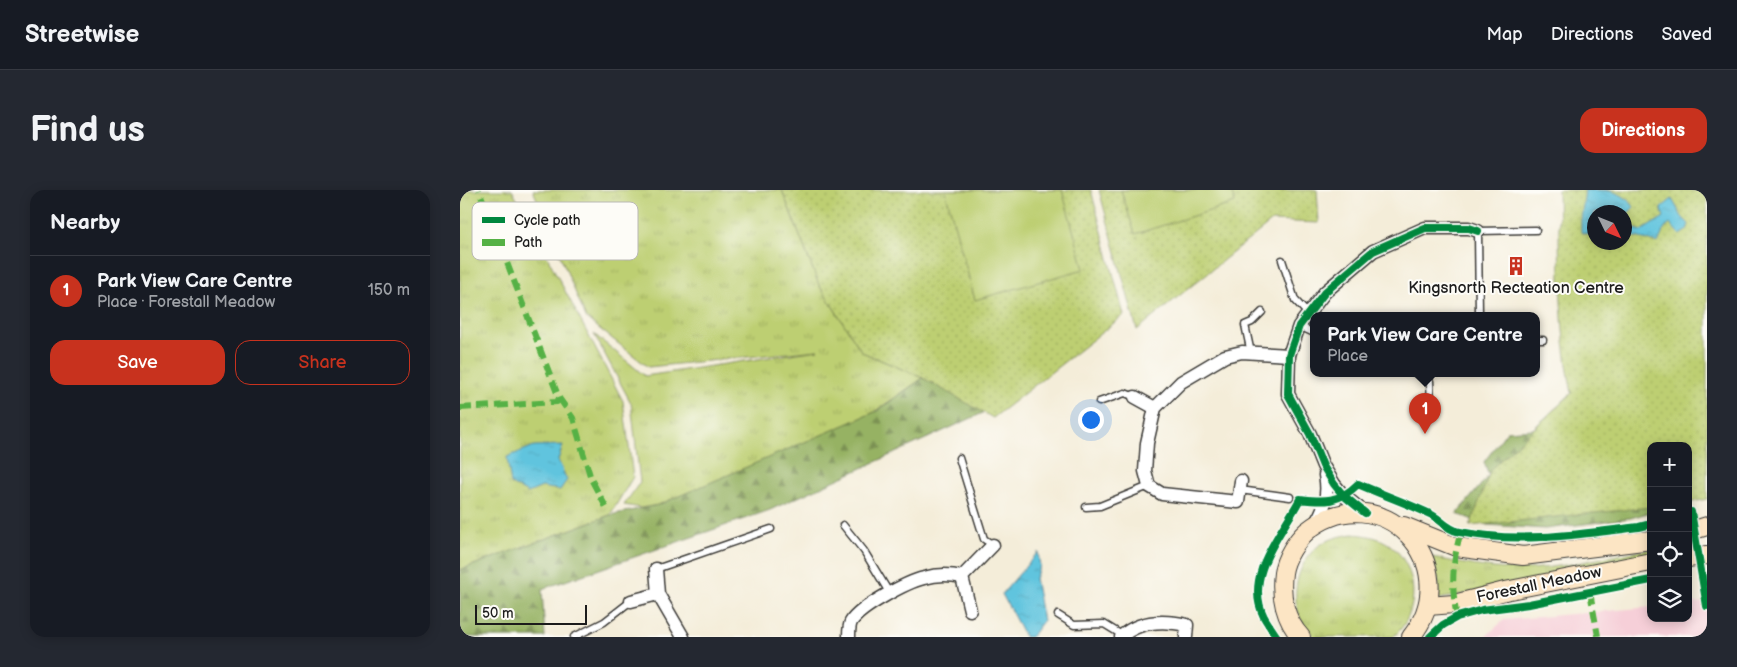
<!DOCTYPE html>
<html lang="en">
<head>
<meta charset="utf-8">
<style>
  body { margin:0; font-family:"Balsamiq Sans",sans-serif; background:#242831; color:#f1f3f6 }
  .controls { position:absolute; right:15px; bottom:15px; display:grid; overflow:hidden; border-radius:10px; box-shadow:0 2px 12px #0003 }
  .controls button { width:45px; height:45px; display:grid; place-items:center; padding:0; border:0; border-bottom:1px solid #363941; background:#171b24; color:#f1f3f6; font:25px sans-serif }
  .compass { position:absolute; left:1127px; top:15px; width:45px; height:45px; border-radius:50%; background:#171b24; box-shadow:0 2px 12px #0003; rotate:133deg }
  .scale { position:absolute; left:15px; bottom:12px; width:112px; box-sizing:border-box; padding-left:5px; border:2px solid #1c1c1c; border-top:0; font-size:14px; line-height:18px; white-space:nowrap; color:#1c1c1c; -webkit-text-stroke:4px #fdfcf7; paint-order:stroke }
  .you { position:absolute; left:630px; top:229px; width:18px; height:18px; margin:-12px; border:4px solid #fff; border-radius:50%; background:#1a73e8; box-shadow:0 0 0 8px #1a73e833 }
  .badge { display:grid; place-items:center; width:32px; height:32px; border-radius:50%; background:#c8321e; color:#fff; font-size:16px; font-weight:700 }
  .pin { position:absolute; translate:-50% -41px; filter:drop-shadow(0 1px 2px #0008) }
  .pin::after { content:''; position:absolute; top:26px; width:18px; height:15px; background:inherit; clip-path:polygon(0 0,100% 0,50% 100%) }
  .popup { position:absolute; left:850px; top:122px; width:230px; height:65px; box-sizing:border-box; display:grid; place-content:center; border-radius:10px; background:#171b24; filter:drop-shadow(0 1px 4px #0005); font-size:16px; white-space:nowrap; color:#9ea1a6 }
  .popup b { font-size:19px; color:#f1f3f6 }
  .popup::after { content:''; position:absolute; left:50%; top:100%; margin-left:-10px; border:10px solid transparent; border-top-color:#171b24 }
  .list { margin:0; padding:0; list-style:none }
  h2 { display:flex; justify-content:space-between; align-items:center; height:65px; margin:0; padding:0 20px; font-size:21px }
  h2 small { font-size:16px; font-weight:400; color:#9ea1a6 }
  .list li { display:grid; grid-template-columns:32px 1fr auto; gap:15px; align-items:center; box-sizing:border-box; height:70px; padding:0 20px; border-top:1px solid #363941 }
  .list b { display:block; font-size:19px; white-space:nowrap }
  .list p { margin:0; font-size:16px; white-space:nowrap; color:#9ea1a6 }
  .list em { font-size:16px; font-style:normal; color:#9ea1a6 }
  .actions { display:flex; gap:10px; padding:15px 20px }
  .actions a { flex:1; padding:11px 0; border:1px solid #c8321e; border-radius:15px; text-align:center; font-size:18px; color:#c8321e }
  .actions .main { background:#c8321e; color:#fff }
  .icon { flex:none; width:28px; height:28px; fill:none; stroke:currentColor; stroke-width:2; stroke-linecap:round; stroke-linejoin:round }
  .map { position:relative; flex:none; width:1247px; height:447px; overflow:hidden; border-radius:15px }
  header { display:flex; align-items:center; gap:30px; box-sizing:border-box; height:70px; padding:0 25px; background:#171b24; border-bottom:1px solid #363941 }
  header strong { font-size:24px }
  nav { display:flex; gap:28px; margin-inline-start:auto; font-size:18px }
  .intro { display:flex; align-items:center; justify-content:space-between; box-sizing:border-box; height:120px; padding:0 30px }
  h1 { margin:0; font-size:35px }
  .button { padding:12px 22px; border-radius:15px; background:#c8321e; color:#fff; font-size:18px; font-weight:700 }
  main { display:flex; gap:30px; padding:0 30px }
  aside { flex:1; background:#171b24; border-radius:15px; box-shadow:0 2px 12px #0003 }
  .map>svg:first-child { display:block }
  .built { fill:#f6cfd8 }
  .grass { fill:url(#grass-tufts); stroke:#6c7647 }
  .forest { fill:url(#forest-firs); stroke:#596740 }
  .park { fill:url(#park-dots); stroke:#6c7647; fill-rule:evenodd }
  .garden { fill:#bdcf72; stroke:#6c7647 }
  .water { fill:url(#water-ripples); stroke:#3e707d }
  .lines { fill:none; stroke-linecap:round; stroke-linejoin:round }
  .lane-casing { stroke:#3c3b38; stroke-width:9 }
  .street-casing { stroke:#3c3b38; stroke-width:15 }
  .secondary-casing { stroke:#3c3b38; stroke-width:20 }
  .lane { stroke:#fff; stroke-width:6 }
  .street { stroke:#fff; stroke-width:12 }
  .secondary { stroke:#fce5c4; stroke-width:18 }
  .quiet { stroke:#55b145; stroke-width:6; stroke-dasharray:12 6; stroke-linecap:butt }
  .cycleway-casing { stroke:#fdfcf7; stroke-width:11 }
  .cycleway { stroke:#00873e; stroke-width:8 }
  .labels { text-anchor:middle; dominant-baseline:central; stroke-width:4; stroke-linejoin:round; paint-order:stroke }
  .poi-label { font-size:16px; fill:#1c1c1c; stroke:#fdfcf7 }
  .street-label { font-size:16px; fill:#1c1c1c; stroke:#fdfcf7 }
  .key { fill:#fdfcf7; stroke:#bab9b5; stroke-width:1 }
  .key-label { font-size:14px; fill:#1c1c1c }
</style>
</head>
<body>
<header>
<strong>Streetwise</strong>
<nav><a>Map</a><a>Directions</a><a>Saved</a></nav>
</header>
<div class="intro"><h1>Find us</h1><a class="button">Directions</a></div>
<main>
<aside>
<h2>Nearby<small></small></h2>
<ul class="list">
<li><span class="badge">1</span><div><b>Park View Care Centre</b><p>Place · Forestall Meadow</p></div><em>150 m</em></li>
</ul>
<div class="actions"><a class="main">Save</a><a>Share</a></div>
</aside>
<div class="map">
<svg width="1247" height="447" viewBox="0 0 1247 447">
  <defs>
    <pattern id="grass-tufts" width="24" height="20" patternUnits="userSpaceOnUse" patternTransform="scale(1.25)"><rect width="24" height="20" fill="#bdcf72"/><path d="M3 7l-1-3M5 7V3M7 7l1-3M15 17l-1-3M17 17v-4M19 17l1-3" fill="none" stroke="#a2b162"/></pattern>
    <pattern id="forest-firs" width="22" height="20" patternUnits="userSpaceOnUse" patternTransform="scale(1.25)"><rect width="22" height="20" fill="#96b264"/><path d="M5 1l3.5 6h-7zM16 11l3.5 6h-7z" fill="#7a9052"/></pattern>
    <pattern id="park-dots" width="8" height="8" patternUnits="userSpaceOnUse" patternTransform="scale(1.25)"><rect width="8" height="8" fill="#bdcf72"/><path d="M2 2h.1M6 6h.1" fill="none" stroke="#a2b162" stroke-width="1.8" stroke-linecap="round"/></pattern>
    <pattern id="water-ripples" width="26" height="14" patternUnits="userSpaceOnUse" patternTransform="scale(1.25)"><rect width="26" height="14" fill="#60c4de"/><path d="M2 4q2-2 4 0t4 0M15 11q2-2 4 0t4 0" fill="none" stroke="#53a8be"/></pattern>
  </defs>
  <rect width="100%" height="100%" fill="#fdfcf7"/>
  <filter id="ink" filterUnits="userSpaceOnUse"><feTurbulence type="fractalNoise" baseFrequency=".02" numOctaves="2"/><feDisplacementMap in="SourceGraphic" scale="10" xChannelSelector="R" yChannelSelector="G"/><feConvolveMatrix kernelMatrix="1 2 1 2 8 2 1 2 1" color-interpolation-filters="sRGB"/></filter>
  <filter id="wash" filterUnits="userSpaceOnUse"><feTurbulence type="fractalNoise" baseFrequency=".0096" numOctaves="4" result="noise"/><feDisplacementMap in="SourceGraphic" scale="20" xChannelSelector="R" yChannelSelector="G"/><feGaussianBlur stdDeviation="1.12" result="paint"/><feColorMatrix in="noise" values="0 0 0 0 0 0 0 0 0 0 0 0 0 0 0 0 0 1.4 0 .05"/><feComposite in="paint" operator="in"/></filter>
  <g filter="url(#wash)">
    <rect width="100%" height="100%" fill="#f4edd9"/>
    <polygon class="built" points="1247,412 1247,447 1025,447 1044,430 1191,417 1191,428 1228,428 1228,413"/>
    <g class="grass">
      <polygon points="0,0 52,0 163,211 173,287 150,325 0,380"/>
      <polygon points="73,0 322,0 359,95 402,162 463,188 395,235 198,315 181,318 164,315 180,292 171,213 134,144 185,186 358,160 188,177 126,128"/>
      <path d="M893,344C906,345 919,347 930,355C959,377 961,424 933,447H855C827,426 831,379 857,357C867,349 880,346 893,344Z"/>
      <path d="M1191,359V368L979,409L978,388L972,367C999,373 1027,379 1055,379C1100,380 1146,366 1191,359Z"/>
    </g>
    <g class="forest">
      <polygon points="1114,135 1191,282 1191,322 1171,328 1085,339 1027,335 997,324 1029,285 1024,272 1047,241 1073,239 1112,203"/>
      <polygon points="463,188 525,222 310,320 82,399 85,447 0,447 0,380 150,325 198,315 417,221"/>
    </g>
    <g class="park">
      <polygon points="322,0 631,0 664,125 533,228 463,188 402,162 359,95"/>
      <polygon points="639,0 857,0 859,33 812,31 677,140"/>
      <path d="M1098,0H1247V309L1228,313V256H1191V317L1010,336L1031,279L1112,203C1098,136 1100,68 1098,0ZM1134,22H1164V52H1134Z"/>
    </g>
    <g class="garden">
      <polygon points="485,0 602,0 624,79 515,110"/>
      <polygon points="661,0 771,0 775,13 675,44"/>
    </g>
    <g class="water">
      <path d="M1125,0C1148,0 1162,0 1174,17L1165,26L1164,22H1134V46L1121,42V30Z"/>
      <polygon points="1212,9 1222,27 1229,34 1227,40 1220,45 1210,34 1205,37 1198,53 1165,44 1165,32 1170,37 1181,41 1204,27 1201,18"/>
      <polygon points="103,255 98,270 107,290 100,300 82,297 68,303 51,294 47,267 74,256"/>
      <polygon points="578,362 580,376 575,388 583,431 571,447 565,447 542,404"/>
    </g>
  </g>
  <g filter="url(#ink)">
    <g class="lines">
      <g class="lane-casing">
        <g id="lane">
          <polyline points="822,70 835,110 848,124"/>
          <polyline points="1019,125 1018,41 1076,40"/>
          <polyline points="839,136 854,143"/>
          <polyline points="1076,150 1083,150"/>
          <polyline points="791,163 785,135 792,132 802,122"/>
          <polyline points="955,183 970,191 971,216"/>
          <polyline points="639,212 665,203 675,207"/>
          <polyline points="499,268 524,349 533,355"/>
          <polyline points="780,300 830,307"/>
          <polyline points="626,317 640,316 689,296"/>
          <polyline points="383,335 404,361 430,404"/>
          <polyline points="196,379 311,339"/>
          <polyline points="598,425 614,435 644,434 662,445"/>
          <polyline points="114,447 144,432 171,411"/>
        </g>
      </g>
      <g class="street-casing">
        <g id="street">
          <polyline points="675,207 695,218"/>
          <polyline points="781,291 778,312 702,304 689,296 685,281 687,253 695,218 721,192 765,166 782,162 829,165"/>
          <polyline points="905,323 883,305 874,294 863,276 850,244 828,204 829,165 839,136 865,102 913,61 965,38 1009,38 1018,41"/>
          <path d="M853,336C865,321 869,305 865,285"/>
          <polyline points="196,379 198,404 223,447"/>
          <polyline points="171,411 198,404"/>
          <polyline points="510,420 502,387 533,355"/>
          <path d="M389,447C389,442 389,436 391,432C400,417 447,392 464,388C477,384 489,384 502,387"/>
          <path d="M661,447C679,430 704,430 727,435L726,447"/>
        </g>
      </g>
      <g class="secondary-casing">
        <g id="secondary">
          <polyline points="944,336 996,357 1063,366 1191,350"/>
          <polyline points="1228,342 1247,336"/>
          <polyline points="1228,368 1247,365"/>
          <polyline points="968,416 994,414 1045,401 1191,372"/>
          <path d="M841,447C825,430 820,406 823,383C825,368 836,351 847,341C919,282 1009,374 951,447"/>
        </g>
      </g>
      <use href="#lane" class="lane"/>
      <use href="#street" class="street"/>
      <use href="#secondary" class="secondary"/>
      <g class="quiet">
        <polyline points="99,208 113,228 131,289 147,319"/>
        <polyline points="0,218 97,212 99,208 19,0"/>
        <polyline points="1130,402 1138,446"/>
        <path d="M997,427C991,399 992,370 1001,342"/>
      </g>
      <g class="cycleway-casing">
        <g id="cycleway">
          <polyline points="1231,322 1247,416"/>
          <polyline points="905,323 883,305 874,294 863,276 850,244 828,204 829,165 839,136 865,102 913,61 965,38 1009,38 1018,41"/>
          <path d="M817,447C813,441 808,434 804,427C783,385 822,344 840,309C864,312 879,313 898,294C923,305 947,313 972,325C983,331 986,339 1000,342C1058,354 1122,344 1179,337L1191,334"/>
          <polyline points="970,447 983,435 997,427 1022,420 1069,414 1191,390"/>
        </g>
      </g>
      <use href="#cycleway" class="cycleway"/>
    </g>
  </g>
  <defs>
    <g id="building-bare" transform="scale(1.5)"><path d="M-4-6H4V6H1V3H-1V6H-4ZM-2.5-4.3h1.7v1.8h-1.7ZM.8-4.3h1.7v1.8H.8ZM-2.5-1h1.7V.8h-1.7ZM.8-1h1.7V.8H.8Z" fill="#c8321e" stroke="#fdfcf7" stroke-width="2.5" paint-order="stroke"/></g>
  </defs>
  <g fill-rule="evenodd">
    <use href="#building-bare" x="1056" y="76"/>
  </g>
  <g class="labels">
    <g class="poi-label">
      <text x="1056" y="98">Kingsnorth Recteation Centre</text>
    </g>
    <g class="street-label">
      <text transform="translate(1079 395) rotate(-12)">Forestall Meadow</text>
    </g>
  </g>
  <rect x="12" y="12" width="166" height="58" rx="8" class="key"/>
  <rect x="22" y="27" width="23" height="6" fill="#00873e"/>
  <rect x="22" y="49" width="23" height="7" fill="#55b145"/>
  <g class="key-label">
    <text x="54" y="35">Cycle path</text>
    <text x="54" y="57">Path</text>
  </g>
</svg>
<div class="controls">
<button>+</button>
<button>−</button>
<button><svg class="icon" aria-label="locate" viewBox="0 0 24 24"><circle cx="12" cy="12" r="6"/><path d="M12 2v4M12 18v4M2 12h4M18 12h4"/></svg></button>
<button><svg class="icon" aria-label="layers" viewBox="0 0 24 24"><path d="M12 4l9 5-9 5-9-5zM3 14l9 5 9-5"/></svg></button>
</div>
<svg class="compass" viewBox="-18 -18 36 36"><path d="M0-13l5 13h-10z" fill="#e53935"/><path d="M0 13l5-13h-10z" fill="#9ea1a6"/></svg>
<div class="scale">50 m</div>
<div class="you"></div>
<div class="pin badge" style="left:965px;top:244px">1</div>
<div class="popup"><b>Park View Care Centre</b>Place</div>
</div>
</main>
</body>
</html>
